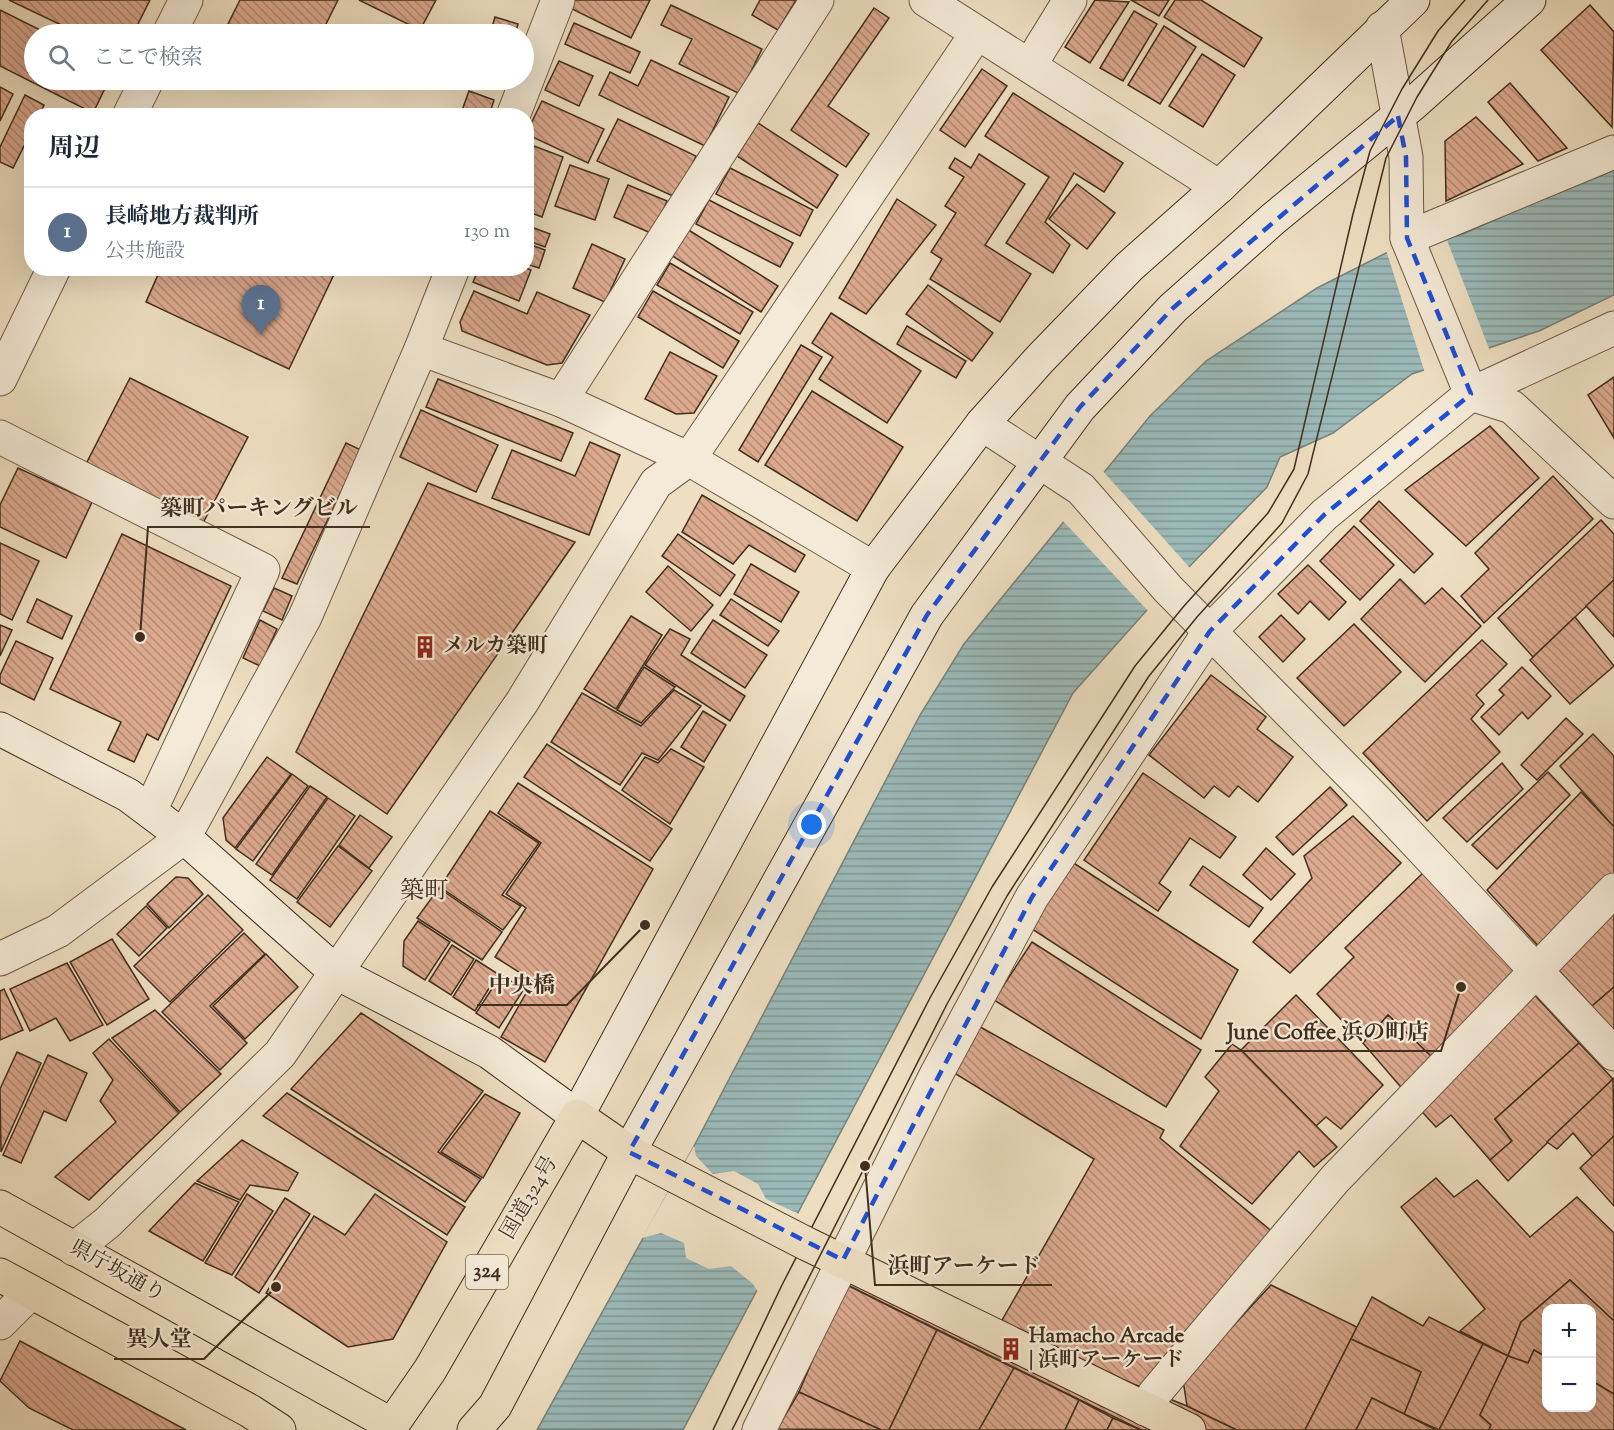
<!DOCTYPE html>
<html lang="ja">
<head>
<meta charset="utf-8">
<style>
  body { margin:0; font-family:"Sorts Mill Goudy","Noto Serif JP",serif; background:#f6f6f7; color:#1f2937 }
  .controls { position:absolute; right:18px; bottom:18px; display:grid; overflow:hidden; border-radius:12px; box-shadow:0 6px 24px #0002 }
  .controls button { width:54px; height:54px; display:grid; place-items:center; padding:0; border:0; border-bottom:2px solid #e0e1e3; background:#fff; color:#1f2937; font:30px sans-serif }
  .you { position:absolute; left:812px; top:825px; width:21px; height:21px; margin:-15px; border:4px solid #fff; border-radius:50%; background:#1a73e8; box-shadow:0 0 0 9px #1a73e833 }
  .badge { display:grid; place-items:center; width:39px; height:39px; border-radius:50%; background:#db2777; color:#fff; font-size:20px; font-weight:700 }
  .pin { position:absolute; translate:-50% -50px; filter:drop-shadow(0 2px 3px #0008) }
  .pin::after { content:''; position:absolute; top:32px; width:21px; height:18px; background:inherit; clip-path:polygon(0 0,100% 0,50% 100%) }
  .list { margin:0; padding:0; list-style:none }
  h2 { display:flex; justify-content:space-between; align-items:center; height:78px; margin:0; padding:0 24px; font-size:26px }
  h2 small { font-size:20px; font-weight:400; color:#747a83 }
  .list li { display:grid; grid-template-columns:39px 1fr auto; gap:18px; align-items:center; box-sizing:border-box; height:90px; padding:0 24px; border-top:2px solid #e0e1e3 }
  .list b { display:block; font-size:22px; white-space:nowrap }
  .list p { margin:0; font-size:20px; white-space:nowrap; color:#747a83 }
  .list em { font-size:20px; font-style:normal; color:#747a83 }
  .icon { flex:none; width:33px; height:33px; fill:none; stroke:currentColor; stroke-width:2; stroke-linecap:round; stroke-linejoin:round }
  .map { position:relative; flex:none; width:1614px; height:1430px; overflow:hidden }
  .search { position:absolute; background:#fff; box-shadow:0 6px 24px #0002; left:24px; top:24px; width:510px; height:66px; display:flex; align-items:center; gap:15px; box-sizing:border-box; padding:0 21px; border-radius:33px; color:#747a83; font-size:22px }
  .panel { position:absolute; background:#fff; box-shadow:0 6px 24px #0002; left:24px; top:108px; width:510px; height:168px; border-radius:24px }
  .map>svg:first-child { display:block }
  .water { fill:url(#water-rules); stroke:#77837c; stroke-width:1.5 }
  .pier { fill:#eedfc2 }
  .building { fill:url(#building-back-hatch); stroke:#402f1e; stroke-width:1.5 }
  .lines { fill:none; stroke-linecap:round; stroke-linejoin:round }
  .street-casing { stroke:#6c5b47; stroke-width:35 }
  .secondary-casing { stroke:#402f1e; stroke-width:35 }
  .highway-casing { stroke:#402f1e; stroke-width:35 }
  .street { stroke:#f4ead7; stroke-width:33 }
  .secondary { stroke:#f4ead7; stroke-width:33 }
  .highway { stroke:#eedfc2; stroke-width:33 }
  .tram { stroke:#402f1e; stroke-width:1.5 }
  .highway-bridge-casing { stroke:#402f1e; stroke-width:35; stroke-linecap:butt }
  .highway-bridge { stroke:#eedfc2; stroke-width:33 }
  .marked { fill:none; stroke:#1d4ed8; stroke-width:4.5; stroke-dasharray:12 8; stroke-linejoin:round }
  .labels { text-anchor:middle; dominant-baseline:central; stroke-width:4.5; stroke-linejoin:round; paint-order:stroke }
  .shield { fill:#f4ead7; stroke:#766756; stroke-width:1.5 }
  .shield-label { font-size:20px; font-weight:bold; fill:#402f1e }
  .poi-label { font-size:21px; font-weight:bold; fill:#402f1e; stroke:#f4ead7; text-anchor:start }
  .street-label { font-size:21px; fill:#402f1e; stroke:#f4ead7 }
  .quarter-label { font-size:24px; fill:#402f1e; stroke:#f4ead7 }
  .leader { fill:none; stroke:#402f1e; stroke-width:2 }
  .callout-dot { fill:#402f1e; stroke:#f4ead7; stroke-width:2 }
  .callout-label { font-size:22px; text-anchor:middle; font-weight:bold; fill:#402f1e; stroke:#f4ead7; stroke-width:4.5; stroke-linejoin:round; paint-order:stroke }
</style>
</head>
<body>
<div class="map">
<svg width="1614" height="1430" viewBox="0 0 1614 1430">
  <defs>
    <pattern id="water-rules" width="6" height="5" patternUnits="userSpaceOnUse" patternTransform="scale(1.5)"><rect width="6" height="5" fill="#9bbbbb"/><path d="M0 2.5h6" fill="none" stroke="#809897"/></pattern>
    <pattern id="building-back-hatch" width="6" height="6" patternUnits="userSpaceOnUse" patternTransform="scale(1.5)"><rect width="6" height="6" fill="#dca98f"/><path d="M-1 5l2 2M0 0l6 6M5-1l2 2" fill="none" stroke="#b48a74"/></pattern>
  </defs>
  <rect width="100%" height="100%" fill="#eedfc2"/>
  <filter id="stains"><feTurbulence type="fractalNoise" baseFrequency=".00333" numOctaves="4"/><feColorMatrix values="0 0 0 0 .2 0 0 0 0 .09 0 0 0 0 .02 0 0 0 .5 -.17"/></filter>
  <radialGradient id="worn" r=".72"><stop offset=".6" stop-color="#630" stop-opacity="0"/><stop offset="1" stop-color="#630" stop-opacity=".3"/></radialGradient>
  <polygon class="water" points="1614,167 1614,295 1539,331 1412,374 1333,433 1280,457 1267,487 1147,610 1073,693 683,1430 537,1430 694,1146 920,715 964,644 1150,416 1206,361 1317,288 1386,253 1463,234"/>
  <g class="pier">
    <polygon points="1445,235 1490,351 1425,373 1386,250"/>
    <polygon points="1101,469 1191,569 1149,612 1061,519"/>
    <polygon points="694,1146 696,1156 713,1174 734,1171 758,1184 766,1199 801,1215 759,1294 753,1284 731,1266 709,1269 686,1258 684,1243 661,1233 642,1238"/>
  </g>
  <g class="building">
    <polygon points="9,0 150,0 133,34 80,34"/>
    <polygon points="240,0 338,0 321,34 223,34"/>
    <polygon points="359,0 436,0 420,30"/>
    <polygon points="571,0 650,0 631,38 568,7"/>
    <polygon points="760,0 796,0 778,30 752,15"/>
    <polygon points="1095,0 1129,2 1090,63 1065,47"/>
    <polygon points="1131,0 1169,0 1159,16"/>
    <polygon points="1175,0 1201,0 1262,38 1244,67 1164,17"/>
    <polygon points="671,5 762,49 740,94 679,64 692,39 661,25"/>
    <polygon points="1590,5 1614,32 1612,127 1541,50"/>
    <polygon points="874,8 889,18 828,106 869,134 846,167 791,130"/>
    <polygon points="0,10 48,34 34,34 34,80 109,80 93,113 0,66"/>
    <polygon points="1134,11 1157,24 1123,81 1100,68"/>
    <polygon points="495,17 518,24 515,34 490,34"/>
    <polygon points="574,23 640,52 630,73 565,44"/>
    <polygon points="1164,26 1196,47 1160,104 1128,85"/>
    <polygon points="1202,54 1235,75 1203,127 1169,106"/>
    <polygon points="651,60 729,97 705,146 599,95 610,72 638,86"/>
    <polygon points="559,61 593,76 579,106 545,90"/>
    <polygon points="982,69 1007,86 965,147 940,130"/>
    <polygon points="1510,83 1567,148 1538,161 1488,102"/>
    <polygon points="0,87 13,94 0,121"/>
    <polygon points="469,91 494,100 489,116 460,116"/>
    <polygon points="1013,93 1123,163 1104,192 1074,173 1045,222 1070,245 1053,273 1006,243 1049,177 985,136"/>
    <polygon points="25,95 44,105 39,116 32,116 32,130 13,168 0,162 0,147"/>
    <polygon points="542,101 604,129 588,163 526,134"/>
    <polygon points="1476,117 1523,164 1446,201 1445,141"/>
    <polygon points="618,119 696,156 677,198 597,161"/>
    <polygon points="758,123 838,175 817,208 737,156"/>
    <polygon points="526,143 563,157 542,217 526,211"/>
    <polygon points="979,154 1025,184 985,245 1031,274 1000,322 930,279 942,259 931,252 956,213 945,206 964,177 949,168 955,158 971,168"/>
    <polygon points="570,165 609,179 595,220 555,206"/>
    <polygon points="730,168 813,210 800,236 716,194"/>
    <polygon points="1077,184 1115,213 1087,249 1049,219"/>
    <polygon points="628,185 667,201 653,234 614,217"/>
    <polygon points="897,199 936,225 866,314 839,298"/>
    <polygon points="709,200 793,243 780,267 696,224"/>
    <polygon points="526,225 550,234 545,247 526,240"/>
    <polygon points="687,229 778,286 761,312 671,255"/>
    <polygon points="526,243 545,250 539,268 526,264"/>
    <polygon points="592,244 625,259 605,302 573,288"/>
    <polygon points="670,263 753,312 740,334 657,285"/>
    <polygon points="161,268 337,268 289,369 146,302"/>
    <polygon points="479,268 526,268 531,270 519,301 473,282"/>
    <polygon points="928,285 993,333 972,361 906,314"/>
    <polygon points="474,291 527,314 537,292 590,315 562,363 547,365 462,331 460,322"/>
    <polygon points="653,291 739,341 723,368 638,317"/>
    <polygon points="831,313 921,371 887,423 819,379 833,357 812,343"/>
    <polygon points="907,326 966,361 956,378 897,344"/>
    <polygon points="801,345 822,357 758,462 739,450"/>
    <polygon points="670,352 717,376 694,413 676,414 645,399"/>
    <polygon points="1614,377 1614,438 1588,395"/>
    <polygon points="130,378 248,437 203,523 86,464"/>
    <polygon points="438,379 573,433 561,461 426,407"/>
    <polygon points="812,391 903,447 857,521 765,465"/>
    <polygon points="421,410 498,445 476,492 400,457"/>
    <polygon points="1490,426 1539,478 1466,546 1405,490"/>
    <polygon points="590,442 620,455 589,535 492,498 512,450 575,476"/>
    <polygon points="346,443 361,450 297,584 282,578"/>
    <polygon points="18,468 92,502 66,558 0,527 0,505"/>
    <polygon points="1553,476 1593,519 1484,623 1461,596 1489,569 1475,553"/>
    <polygon points="428,483 575,542 387,814 296,752"/>
    <polygon points="702,495 805,555 795,572 749,545 733,564 682,532"/>
    <polygon points="1379,501 1433,554 1414,573 1360,521"/>
    <polygon points="1601,520 1614,534 1614,580 1533,657 1498,618"/>
    <polygon points="1354,526 1394,565 1360,600 1320,561"/>
    <polygon points="122,534 231,586 158,740 147,734 134,762 108,750 121,722 50,689"/>
    <polygon points="678,534 735,575 720,596 662,556"/>
    <polygon points="0,543 39,561 12,620 0,614"/>
    <polygon points="751,564 799,592 781,622 734,594"/>
    <polygon points="1308,565 1346,602 1329,620 1310,601 1298,614 1278,594"/>
    <polygon points="668,566 713,605 691,631 646,592"/>
    <polygon points="1400,579 1425,604 1442,588 1481,626 1425,682 1361,619"/>
    <polygon points="1614,580 1614,637 1586,606"/>
    <polygon points="274,588 292,596 282,620 263,611"/>
    <polygon points="37,599 72,616 62,639 27,622"/>
    <polygon points="731,599 779,631 768,646 720,615"/>
    <polygon points="1281,615 1305,639 1283,662 1259,637"/>
    <polygon points="631,616 662,635 616,709 584,689"/>
    <polygon points="1575,617 1614,666 1570,704 1530,660"/>
    <polygon points="260,620 277,629 260,666 243,658"/>
    <polygon points="713,620 767,655 745,688 691,653"/>
    <polygon points="1354,624 1401,672 1344,726 1297,678"/>
    <polygon points="0,625 12,630 0,656"/>
    <polygon points="670,629 690,639 681,655 745,696 730,721 645,665"/>
    <polygon points="1482,640 1507,664 1476,695 1484,704 1471,719 1500,752 1427,821 1363,753"/>
    <polygon points="16,641 53,658 34,700 0,683 0,675"/>
    <polygon points="644,667 675,687 641,723 617,710"/>
    <polygon points="1522,667 1551,696 1528,719 1522,712 1499,735 1481,717 1504,695 1499,690"/>
    <polygon points="1211,675 1266,717 1257,729 1293,757 1258,802 1238,786 1229,797 1214,786 1204,798 1149,755"/>
    <polygon points="674,690 701,706 658,760 642,753 620,785 551,742 582,693 641,726"/>
    <polygon points="703,711 726,725 704,762 681,747"/>
    <polygon points="1566,718 1583,734 1537,780 1521,765"/>
    <polygon points="1593,734 1614,756 1614,827 1560,766"/>
    <polygon points="547,744 672,829 650,861 524,777"/>
    <polygon points="671,749 704,767 670,824 622,790 645,757 658,763"/>
    <polygon points="267,757 291,774 235,848 226,840 223,818"/>
    <polygon points="1502,763 1523,789 1467,842 1443,818"/>
    <polygon points="1548,772 1570,795 1497,869 1472,845"/>
    <polygon points="1143,773 1236,837 1220,858 1190,838 1159,883 1171,892 1158,911 1084,860"/>
    <polygon points="292,774 308,786 253,861 236,849"/>
    <polygon points="518,783 653,869 545,1062 501,1037 533,981 495,957 526,908 506,894 541,843 498,813"/>
    <polygon points="310,786 327,797 272,875 256,864"/>
    <polygon points="1330,787 1347,805 1293,855 1276,837"/>
    <polygon points="1581,792 1614,827 1614,873 1540,948 1487,890"/>
    <polygon points="328,798 355,816 297,899 270,880"/>
    <polygon points="490,811 539,843 502,895 521,906 503,930 440,887"/>
    <polygon points="360,815 392,837 369,868 339,845"/>
    <polygon points="1353,816 1401,863 1290,973 1253,942 1312,878 1304,856"/>
    <polygon points="338,846 372,871 330,927 297,902"/>
    <polygon points="1266,848 1295,874 1271,900 1243,875"/>
    <polygon points="1069,860 1238,970 1201,1039 1029,927"/>
    <polygon points="1203,866 1263,908 1249,927 1190,885"/>
    <polygon points="1425,871 1518,976 1435,1060 1388,1015 1363,1043 1317,994 1354,957 1345,948"/>
    <polygon points="176,877 188,878 203,894 169,928 147,904"/>
    <polygon points="439,888 502,932 482,960 417,918"/>
    <polygon points="208,895 243,930 170,1002 134,966"/>
    <polygon points="1614,904 1614,987 1592,1006 1555,966"/>
    <polygon points="146,906 167,928 139,956 117,934"/>
    <polygon points="418,921 450,942 425,980 403,966 404,941"/>
    <polygon points="244,933 265,954 210,1006 247,1043 220,1070 162,1012"/>
    <polygon points="112,939 149,999 107,1025 70,962"/>
    <polygon points="1032,942 1201,1050 1166,1107 994,1000"/>
    <polygon points="452,945 474,959 451,995 429,981"/>
    <polygon points="266,954 298,987 245,1039 213,1006"/>
    <polygon points="476,960 498,974 475,1011 453,997"/>
    <polygon points="67,963 103,1025 70,1041 56,1018 30,1031 10,989"/>
    <polygon points="501,975 524,989 499,1028 476,1013"/>
    <polygon points="1614,987 1614,1031 1592,1006"/>
    <polygon points="4,989 23,1030 0,1040 0,991"/>
    <polygon points="1529,989 1579,1043 1495,1119 1512,1141 1490,1160 1451,1115 1436,1127 1415,1104"/>
    <polygon points="1296,995 1383,1085 1341,1129 1326,1117 1316,1126 1241,1050"/>
    <polygon points="155,1010 221,1074 180,1112 112,1038"/>
    <polygon points="361,1013 483,1091 438,1152 481,1179 465,1202 291,1089"/>
    <polygon points="1388,1015 1435,1060 1405,1092 1363,1043"/>
    <polygon points="975,1024 1164,1130 1160,1138 1275,1234 1148,1390 997,1329 1094,1159 951,1071"/>
    <polygon points="109,1039 179,1113 89,1200 55,1177 116,1122 100,1101 113,1080 93,1053"/>
    <polygon points="1579,1043 1613,1079 1508,1181 1490,1160 1512,1141 1495,1119"/>
    <polygon points="1232,1044 1241,1050 1337,1147 1314,1167 1299,1151 1252,1204 1180,1146 1219,1091 1205,1077"/>
    <polygon points="17,1052 41,1063 1,1152 0,1089"/>
    <polygon points="48,1055 87,1073 66,1121 44,1111 21,1163 3,1155"/>
    <polygon points="1613,1079 1614,1136 1593,1157 1573,1133 1557,1149 1547,1142"/>
    <polygon points="287,1093 465,1207 447,1235 263,1116"/>
    <polygon points="485,1094 520,1113 483,1178 441,1152"/>
    <polygon points="1614,1136 1614,1206 1580,1168"/>
    <polygon points="242,1140 298,1173 288,1191 250,1185 240,1200 197,1181"/>
    <polygon points="1436,1178 1454,1197 1477,1180 1530,1237 1577,1197 1614,1233 1614,1321 1570,1280 1521,1322 1508,1356 1460,1331 1485,1309 1401,1207"/>
    <polygon points="195,1183 239,1202 203,1261 149,1231"/>
    <polygon points="247,1194 273,1211 232,1275 205,1263"/>
    <polygon points="375,1194 447,1242 393,1339 348,1347 266,1293 314,1216 345,1235"/>
    <polygon points="285,1198 310,1214 259,1293 235,1277"/>
    <polygon points="854,1265 997,1329 1187,1406 1237,1430 1141,1430 845,1284"/>
    <polygon points="1570,1280 1614,1321 1614,1394 1592,1381 1592,1308 1546,1308 1546,1357 1534,1350 1528,1363 1508,1356 1521,1322"/>
    <polygon points="845,1284 937,1330 889,1430 881,1430 799,1392"/>
    <polygon points="1271,1285 1357,1327 1305,1430 1237,1430 1187,1406 1183,1380"/>
    <polygon points="1372,1297 1423,1326 1429,1317 1483,1344 1439,1430 1404,1414 1421,1372 1351,1339"/>
    <polygon points="937,1330 1014,1368 979,1430 889,1430"/>
    <polygon points="1351,1339 1421,1372 1404,1414 1372,1398 1356,1430 1305,1430"/>
    <polygon points="20,1341 186,1430 73,1430 29,1408 0,1381"/>
    <polygon points="1483,1344 1508,1356 1480,1415 1491,1425 1489,1430 1439,1430"/>
    <polygon points="1534,1350 1546,1357 1546,1408 1592,1408 1592,1381 1614,1394 1614,1430 1489,1430 1491,1425 1480,1415 1508,1356 1528,1363"/>
    <polygon points="1014,1368 1079,1400 1065,1430 979,1430"/>
    <polygon points="799,1392 881,1430 777,1429"/>
    <polygon points="1372,1398 1436,1430 1356,1430"/>
    <polygon points="1079,1400 1113,1418 1107,1430 1065,1430"/>
    <polygon points="1113,1418 1141,1430 1107,1430"/>
  </g>
  <g class="lines">
    <g class="street-casing">
      <g id="street">
        <polyline points="926,0 1219,187"/>
        <polyline points="1382,28 1406,157 1407,238 1471,394"/>
        <polyline points="169,34 186,0"/>
        <polyline points="1030,65 1070,0"/>
        <polyline points="129,116 147,80"/>
        <polyline points="513,116 558,0"/>
        <polyline points="1407,238 1614,152"/>
        <polyline points="421,349 561,400 689,459 873,568"/>
        <polyline points="0,379 54,268"/>
        <polyline points="1471,394 1512,407 1614,502"/>
        <polyline points="561,400 817,0"/>
        <polyline points="982,424 1081,489 1168,589 1379,803 1614,1054"/>
        <polyline points="0,437 263,570 150,811"/>
        <polyline points="0,959 58,931 184,837 305,617 421,349 453,268"/>
        <polyline points="74,1249 107,1223 280,1054 522,702 656,483 689,459 977,33"/>
        <polyline points="0,1323 31,1292"/>
        <polyline points="1145,1409 1155,1393 1335,1179 1614,890"/>
        <polyline points="759,1430 936,1075 1032,897 1210,631 1324,515 1471,394 1614,328"/>
      </g>
    </g>
    <g class="secondary-casing">
      <g id="secondary">
        <polyline points="0,729 128,795 184,837 337,973 489,1052 577,1116 873,568 982,424 1040,359 1129,267 1219,187 1413,0"/>
        <polyline points="629,1152 927,615 1080,407 1173,308 1273,219 1414,103 1529,0"/>
      </g>
    </g>
    <g class="highway-casing">
      <g id="highway">
        <polyline points="0,1207 392,1425 430,1370 577,1116 629,1152 675,1176"/>
        <polyline points="805,1243 1189,1430"/>
        <polyline points="0,1275 250,1411 279,1430"/>
        <polyline points="474,1430 495,1406 629,1152"/>
      </g>
    </g>
    <use href="#street" class="street"/>
    <use href="#secondary" class="secondary"/>
    <use href="#highway" class="highway"/>
    <g class="tram">
      <polyline points="713,1430 782,1285 931,996 992,887 1135,666 1184,606 1268,513 1294,469 1353,214 1370,151 1402,89 1438,31 1465,0"/>
      <polyline points="732,1430 947,1004 1007,896 1149,676 1197,617 1282,523 1308,474 1386,158 1417,97 1452,41 1488,0"/>
    </g>
    <g class="highway-bridge-casing">
      <polyline id="highway-bridge" points="675,1176 805,1243"/>
    </g>
    <use href="#highway-bridge" class="highway-bridge"/>
  </g>
  <path class="marked" d="M1398,116L1406,157L1407,238L1471,394L1324,515L1210,631L1032,897L843,1260L629,1152L927,615L1080,407L1173,308Z"/>
  <defs>
    <g id="building-bare" transform="scale(1.8)"><path d="M-4-6H4V6H1V3H-1V6H-4ZM-2.5-4.3h1.7v1.8h-1.7ZM.8-4.3h1.7v1.8H.8ZM-2.5-1h1.7V.8h-1.7ZM.8-1h1.7V.8H.8Z" fill="#8f2418" stroke="#f4ead7" stroke-width="2.5" paint-order="stroke"/></g>
  </defs>
  <g fill-rule="evenodd">
    <use href="#building-bare" x="425" y="647"/>
    <use href="#building-bare" x="1011" y="1349"/>
  </g>
  <g class="labels">
    <rect class="shield" x="466" y="1255" width="42" height="34" rx="4.5"/>
    <g class="shield-label">
      <text x="487" y="1272">324</text>
    </g>
    <g class="poi-label">
      <text x="443" y="647">メルカ築町</text>
      <text x="1029" y="1337">Hamacho Arcade<tspan x="1029" dy="24">| 浜町アーケード</tspan></text>
    </g>
    <g class="street-label">
      <text transform="translate(530 1198) rotate(-60)">国道324号</text>
      <text transform="translate(117 1272) rotate(29)">県庁坂通り</text>
    </g>
    <g class="quarter-label">
      <text x="424" y="892">築町</text>
    </g>
  </g>
  <path class="leader" d="M140 637L148 527H370M645 925L567 1005H477M1461 987L1441 1051H1215M865 1166L875 1285H1052M276 1287L204 1359H114"/>
  <g class="callout-dot">
    <circle cx="140" cy="637" r="6"/>
    <circle cx="645" cy="925" r="6"/>
    <circle cx="1461" cy="987" r="6"/>
    <circle cx="865" cy="1166" r="6"/>
    <circle cx="276" cy="1287" r="6"/>
  </g>
  <g class="callout-label">
    <text x="259" y="515">築町パーキングビル</text>
    <text x="522" y="992">中央橋</text>
    <text x="1328" y="1039">June Coffee 浜の町店</text>
    <text x="964" y="1273">浜町アーケード</text>
    <text x="159" y="1346">異人堂</text>
  </g>
  <rect width="100%" height="100%" filter="url(#stains)"/>
  <rect width="100%" height="100%" fill="url(#worn)"/>
</svg>
<div class="controls">
<button>+</button>
<button>−</button>
</div>
<div class="you"></div>
<div class="pin badge" style="left:261px;top:335px;background:#5c6f8a">1</div>
<div class="search"><svg class="icon" aria-label="search" viewBox="0 0 24 24"><circle cx="10" cy="10" r="6"/><path d="M15 15l6 6"/></svg>ここで検索</div>
<section class="panel">
<h2>周辺<small></small></h2>
<ul class="list">
<li><span class="badge" style="background:#5c6f8a">1</span><div><b>長崎地方裁判所</b><p>公共施設</p></div><em>130 m</em></li>
</ul>
</section>
</div>
</body>
</html>
